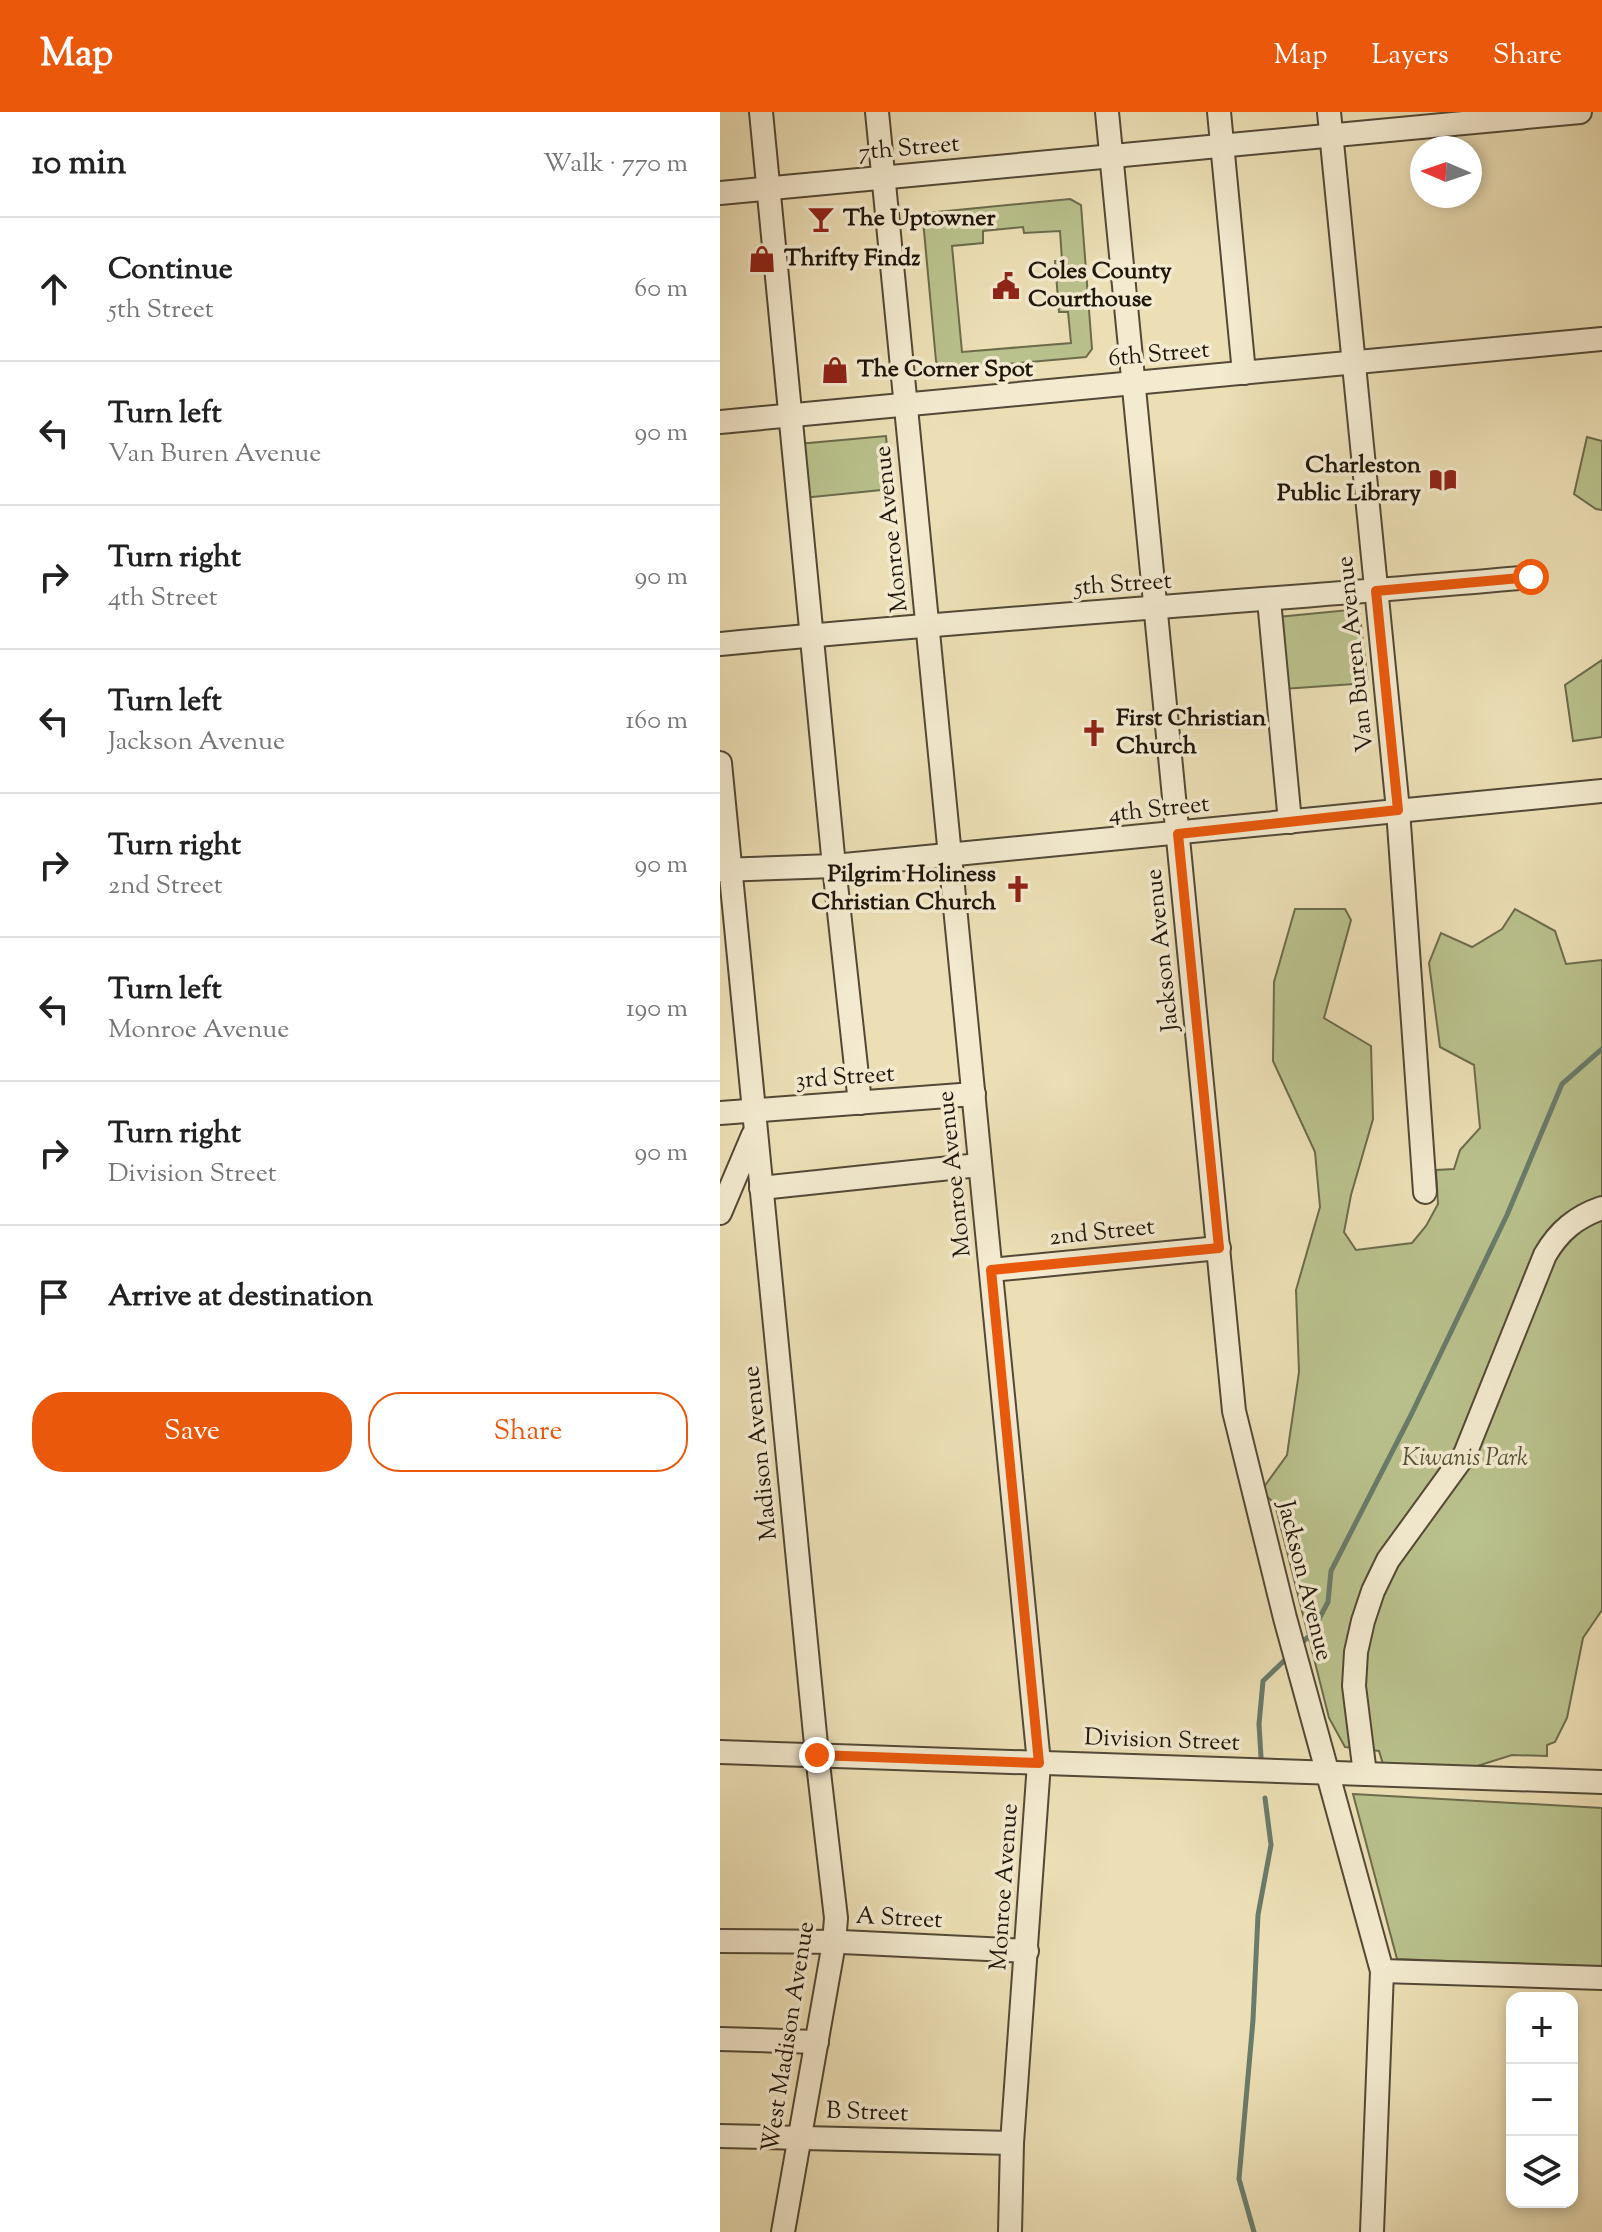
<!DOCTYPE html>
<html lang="en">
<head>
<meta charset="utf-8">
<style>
  body { margin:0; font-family:"Sorts Mill Goudy",serif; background:#f2f2f2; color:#222 }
  .controls { position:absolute; right:24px; bottom:24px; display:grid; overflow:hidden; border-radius:16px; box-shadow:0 4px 12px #0003 }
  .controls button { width:72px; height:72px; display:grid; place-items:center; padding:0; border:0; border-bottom:2px solid #e0e0e0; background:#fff; color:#222; font:40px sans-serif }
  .compass { position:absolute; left:690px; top:24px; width:72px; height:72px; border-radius:50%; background:#fff; box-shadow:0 4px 12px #0003; rotate:272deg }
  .stop { position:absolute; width:24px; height:24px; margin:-18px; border:6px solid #ea580c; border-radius:50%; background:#fff }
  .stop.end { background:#ea580c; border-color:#fff; box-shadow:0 2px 8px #0008 }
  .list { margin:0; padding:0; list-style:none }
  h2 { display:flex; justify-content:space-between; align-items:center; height:104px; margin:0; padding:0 32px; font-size:34px }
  h2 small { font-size:26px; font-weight:400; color:#767676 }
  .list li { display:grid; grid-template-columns:52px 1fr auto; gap:24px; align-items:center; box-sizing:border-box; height:144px; padding:0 32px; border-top:2px solid #e0e0e0 }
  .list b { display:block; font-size:30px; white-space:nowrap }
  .list p { margin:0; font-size:26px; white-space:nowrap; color:#767676 }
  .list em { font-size:26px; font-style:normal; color:#767676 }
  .actions { display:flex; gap:16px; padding:24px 32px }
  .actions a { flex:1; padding:18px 0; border:2px solid #ea580c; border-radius:32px; text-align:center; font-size:28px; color:#ea580c }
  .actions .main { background:#ea580c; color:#fff }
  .icon { flex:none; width:44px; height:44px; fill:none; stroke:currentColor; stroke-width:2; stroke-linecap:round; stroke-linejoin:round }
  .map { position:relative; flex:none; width:882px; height:2120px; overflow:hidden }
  header { display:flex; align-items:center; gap:48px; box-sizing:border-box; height:112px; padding:0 40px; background:#ea580c; color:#fff }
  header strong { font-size:38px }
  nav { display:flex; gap:44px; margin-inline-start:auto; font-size:28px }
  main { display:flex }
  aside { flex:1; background:#fff }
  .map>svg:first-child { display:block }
  .green { fill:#b9c18c; stroke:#6c6c4c; stroke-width:2; fill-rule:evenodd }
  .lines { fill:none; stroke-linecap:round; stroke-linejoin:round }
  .stream { stroke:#697b6a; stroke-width:5 }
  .minor-casing { stroke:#534936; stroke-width:26 }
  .minor { stroke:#f3eacf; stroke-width:22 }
  .route { stroke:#ea580c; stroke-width:10 }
  .labels { text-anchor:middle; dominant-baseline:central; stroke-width:7; stroke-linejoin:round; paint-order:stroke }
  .street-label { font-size:24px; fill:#20170b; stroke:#f3eacf }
  .poi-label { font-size:24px; font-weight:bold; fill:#20170b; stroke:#f3eacf; text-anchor:start }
  .park-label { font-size:24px; font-style:italic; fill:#565238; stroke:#f3eacf }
</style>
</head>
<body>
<header>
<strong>Map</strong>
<nav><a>Map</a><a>Layers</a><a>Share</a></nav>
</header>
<main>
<aside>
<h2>10 min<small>Walk · 770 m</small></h2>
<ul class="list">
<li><svg class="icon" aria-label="ahead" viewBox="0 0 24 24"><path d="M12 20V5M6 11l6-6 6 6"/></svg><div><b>Continue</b><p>5th Street</p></div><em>60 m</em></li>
<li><svg class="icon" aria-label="left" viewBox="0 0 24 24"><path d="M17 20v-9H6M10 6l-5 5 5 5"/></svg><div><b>Turn left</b><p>Van Buren Avenue</p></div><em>90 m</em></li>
<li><svg class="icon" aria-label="right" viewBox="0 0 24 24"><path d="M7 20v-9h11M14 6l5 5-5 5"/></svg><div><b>Turn right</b><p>4th Street</p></div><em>90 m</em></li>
<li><svg class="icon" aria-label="left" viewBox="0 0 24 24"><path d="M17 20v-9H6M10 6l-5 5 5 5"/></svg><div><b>Turn left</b><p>Jackson Avenue</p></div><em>160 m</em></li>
<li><svg class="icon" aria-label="right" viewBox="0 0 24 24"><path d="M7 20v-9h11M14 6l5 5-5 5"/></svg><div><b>Turn right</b><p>2nd Street</p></div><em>90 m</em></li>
<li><svg class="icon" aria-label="left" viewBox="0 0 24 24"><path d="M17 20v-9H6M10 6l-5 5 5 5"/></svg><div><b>Turn left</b><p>Monroe Avenue</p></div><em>190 m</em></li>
<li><svg class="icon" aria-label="right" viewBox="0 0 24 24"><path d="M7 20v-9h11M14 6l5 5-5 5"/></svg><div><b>Turn right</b><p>Division Street</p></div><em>90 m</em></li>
<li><svg class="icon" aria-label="arrive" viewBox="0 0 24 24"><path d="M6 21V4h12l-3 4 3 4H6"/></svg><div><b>Arrive at destination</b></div></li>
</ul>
<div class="actions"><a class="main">Save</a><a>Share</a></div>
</aside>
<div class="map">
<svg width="882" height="2120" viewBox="0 0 882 2120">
  <rect width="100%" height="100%" fill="#ecdfb5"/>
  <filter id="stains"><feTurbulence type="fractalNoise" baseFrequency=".0025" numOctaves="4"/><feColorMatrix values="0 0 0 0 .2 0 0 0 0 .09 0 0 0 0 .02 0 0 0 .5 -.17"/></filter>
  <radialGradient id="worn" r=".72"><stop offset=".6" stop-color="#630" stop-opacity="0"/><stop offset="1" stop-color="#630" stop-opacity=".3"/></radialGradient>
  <g class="green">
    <path d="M350,87L361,93L372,237L366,245L221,258L216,249L203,108L207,101ZM303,115L304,121L340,119L342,148L335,149L339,200H348L351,231L242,240L232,134L263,131V119Z"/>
    <polygon points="166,324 171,377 83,386 78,332"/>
    <polygon points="867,325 882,329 882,398 876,397 854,382"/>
    <polygon points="639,497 648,571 563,577 558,505"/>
    <polygon points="882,548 882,625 853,629 845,573"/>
    <polygon points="575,797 625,797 631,808 604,906 651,934 653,1007 631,1083 624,1120 636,1138 692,1131 706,1114 718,1092 716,1058 734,1057 740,1038 760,1016 754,953 720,935 709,851 721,821 752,835 782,817 795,797 835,819 846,852 882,848 882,1498 863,1526 847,1606 835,1630 827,1633 827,1644 792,1643 754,1655 663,1652 659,1639 625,1635 609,1606 555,1392 541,1379 567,1343 579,1260 576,1178 600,1095 595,1040 553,949 554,870"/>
    <polygon points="633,1682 882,1696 882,1855 677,1847"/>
  </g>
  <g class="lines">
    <g class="stream">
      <polyline points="581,1532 591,1522 608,1490 611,1459 692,1301 787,1103 842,972 882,937"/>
      <polyline points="541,1645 539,1612 543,1569 568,1545"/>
      <polyline points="534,2120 519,2067 533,1908 538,1803 551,1733 545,1686"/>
    </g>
    <g class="minor-casing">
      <g id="minor">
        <polyline points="41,0 114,754 140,991"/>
        <polyline points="157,0 319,1651 292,2031 290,2120"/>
        <polyline points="387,0 514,1299 565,1506 662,1859 652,2120"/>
        <polyline points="499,0 524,261"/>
        <polyline points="609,0 678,698 705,1080"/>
        <polyline points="0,81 860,0"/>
        <polyline points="0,310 882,227"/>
        <polyline points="549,488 570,710"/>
        <path d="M0,532C270,506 540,489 811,465"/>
        <polyline points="0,651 97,1643 116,1806 114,1831 63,2120"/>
        <polyline points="0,758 114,754 882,679"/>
        <polyline points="0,1001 254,982"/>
        <polyline points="41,1076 259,1053"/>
        <polyline points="0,1101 33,1023"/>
        <polyline points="271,1158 499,1136"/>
        <polyline points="0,1640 882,1670"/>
        <path d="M645,1662L634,1574L636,1540L643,1509L653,1479L668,1448L745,1342L825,1143C839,1119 856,1105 882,1096"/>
        <polyline points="0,1829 122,1830 307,1839"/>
        <polyline points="662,1859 882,1866"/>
        <polyline points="0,1927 97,1930"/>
        <polyline points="0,2024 292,2031"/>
      </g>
    </g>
    <use href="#minor" class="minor"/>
  </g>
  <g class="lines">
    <polyline class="route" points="97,1643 319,1651 271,1158 499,1136 458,722 678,698 656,479 811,465"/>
  </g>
  <defs>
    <g id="bar-bare" transform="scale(2.16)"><path d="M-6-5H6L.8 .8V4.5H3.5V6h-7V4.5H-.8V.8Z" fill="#8f2418" stroke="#f3eacf" stroke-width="2.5" paint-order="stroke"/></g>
    <g id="shop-bare" transform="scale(2.16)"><path d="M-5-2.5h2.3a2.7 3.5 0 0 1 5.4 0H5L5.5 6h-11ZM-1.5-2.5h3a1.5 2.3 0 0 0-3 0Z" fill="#8f2418" stroke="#f3eacf" stroke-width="2.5" paint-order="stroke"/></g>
    <g id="civic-bare" transform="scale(2.16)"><path d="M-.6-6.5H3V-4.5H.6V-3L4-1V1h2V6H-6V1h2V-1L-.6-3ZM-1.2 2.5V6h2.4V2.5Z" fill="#8f2418" stroke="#f3eacf" stroke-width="2.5" paint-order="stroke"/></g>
    <g id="library-bare" transform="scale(2.16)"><path d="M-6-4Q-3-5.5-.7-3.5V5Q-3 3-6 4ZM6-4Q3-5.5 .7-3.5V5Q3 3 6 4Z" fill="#8f2418" stroke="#f3eacf" stroke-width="2.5" paint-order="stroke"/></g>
    <g id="church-bare" transform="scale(2.16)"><path d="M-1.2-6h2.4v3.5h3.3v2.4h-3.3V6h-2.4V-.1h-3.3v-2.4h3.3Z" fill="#8f2418" stroke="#f3eacf" stroke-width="2.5" paint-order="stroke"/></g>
  </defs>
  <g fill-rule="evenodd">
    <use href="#bar-bare" x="101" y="107"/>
    <use href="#shop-bare" x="42" y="147"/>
    <use href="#civic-bare" x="286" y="174"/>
    <use href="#shop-bare" x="115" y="258"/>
    <use href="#library-bare" x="723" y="368"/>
    <use href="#church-bare" x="374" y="621"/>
    <use href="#church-bare" x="298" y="777"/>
  </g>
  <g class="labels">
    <g class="street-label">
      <text transform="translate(189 37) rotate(-5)">7th Street</text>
      <text transform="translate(439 243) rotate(-5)">6th Street</text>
      <text transform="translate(172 417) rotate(-96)">Monroe Avenue</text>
      <text transform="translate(403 473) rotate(-4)">5th Street</text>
      <text transform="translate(636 542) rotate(-96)">Van Buren Avenue</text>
      <text transform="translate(439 698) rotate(-6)">4th Street</text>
      <text transform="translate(443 838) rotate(-96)">Jackson Avenue</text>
      <text transform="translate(125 966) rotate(-4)">3rd Street</text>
      <text transform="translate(235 1062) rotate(-96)">Monroe Avenue</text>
      <text transform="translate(382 1121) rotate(-6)">2nd Street</text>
      <text transform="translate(41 1341) rotate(-96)">Madison Avenue</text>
      <text transform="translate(584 1469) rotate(76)">Jackson Avenue</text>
      <text transform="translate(442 1629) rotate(2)">Division Street</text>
      <text transform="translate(285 1775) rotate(-86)">Monroe Avenue</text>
      <text transform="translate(179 1807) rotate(3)">A Street</text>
      <text transform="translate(69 1925) rotate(-81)">West Madison Avenue</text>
      <text transform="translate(147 2001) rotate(2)">B Street</text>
    </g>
    <g class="poi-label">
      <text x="123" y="107">The Uptowner</text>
      <text x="64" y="147">Thrifty Findz</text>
      <text x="308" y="160">Coles County<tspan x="308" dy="28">Courthouse</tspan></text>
      <text x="137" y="258">The Corner Spot</text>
      <text x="701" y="354" text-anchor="end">Charleston<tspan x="701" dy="28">Public Library</tspan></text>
      <text x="396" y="607">First Christian<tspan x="396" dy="28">Church</tspan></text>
      <text x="276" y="763" text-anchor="end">Pilgrim Holiness<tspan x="276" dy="28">Christian Church</tspan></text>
    </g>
    <g class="park-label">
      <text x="745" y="1347">Kiwanis Park</text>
    </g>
  </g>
  <rect width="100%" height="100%" filter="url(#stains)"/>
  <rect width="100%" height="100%" fill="url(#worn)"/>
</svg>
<div class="controls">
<button>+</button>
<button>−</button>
<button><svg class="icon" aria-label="layers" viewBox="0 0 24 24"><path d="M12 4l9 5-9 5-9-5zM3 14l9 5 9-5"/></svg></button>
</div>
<svg class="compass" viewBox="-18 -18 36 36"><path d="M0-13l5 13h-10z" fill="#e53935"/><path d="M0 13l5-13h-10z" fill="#767676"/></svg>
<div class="stop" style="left:811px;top:465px"></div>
<div class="stop end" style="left:97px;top:1643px"></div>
</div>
</main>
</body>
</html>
